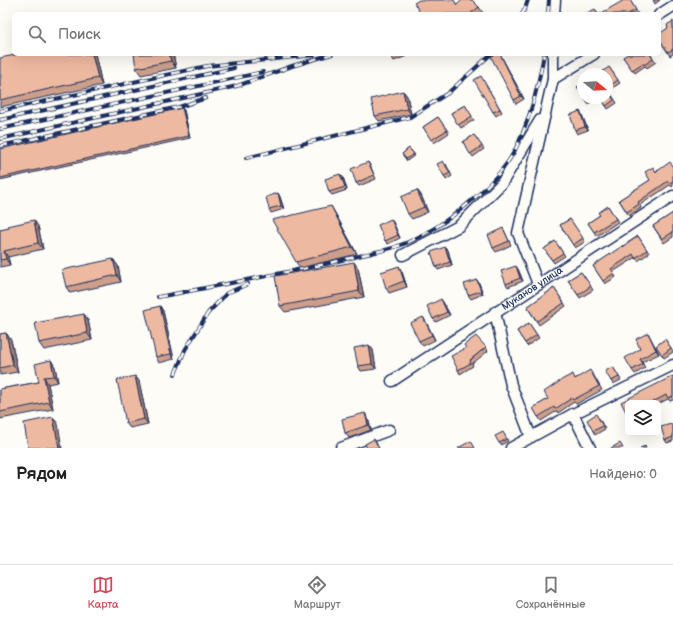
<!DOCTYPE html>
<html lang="ru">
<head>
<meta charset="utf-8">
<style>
  body { margin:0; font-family:"Balsamiq Sans",sans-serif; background:#f6f6f6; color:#222 }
  .controls { position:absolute; right:12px; bottom:12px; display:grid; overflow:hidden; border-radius:6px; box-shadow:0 4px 16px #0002 }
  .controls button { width:36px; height:36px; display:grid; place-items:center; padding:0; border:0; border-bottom:1px solid #e0e0e0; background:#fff; color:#222; font:20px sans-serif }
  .compass { position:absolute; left:577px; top:68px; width:36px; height:36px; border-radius:50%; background:#fff; box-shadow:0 4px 16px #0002; rotate:108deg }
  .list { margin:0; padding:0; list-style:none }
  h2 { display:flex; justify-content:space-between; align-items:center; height:52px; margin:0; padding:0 16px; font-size:17px }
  h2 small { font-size:13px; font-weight:400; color:#767676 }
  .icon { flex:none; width:22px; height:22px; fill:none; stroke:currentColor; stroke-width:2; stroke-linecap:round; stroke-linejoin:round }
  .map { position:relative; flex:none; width:673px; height:448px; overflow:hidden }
  .search { position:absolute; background:#fff; box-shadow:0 4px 16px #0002; left:12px; right:12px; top:12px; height:44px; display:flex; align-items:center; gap:10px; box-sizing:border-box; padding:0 14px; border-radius:6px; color:#767676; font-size:15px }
  .sheet { height:116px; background:#fff }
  nav { display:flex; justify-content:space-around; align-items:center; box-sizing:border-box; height:56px; border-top:1px solid #e0e0e0; background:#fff; font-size:11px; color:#767676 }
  nav a { display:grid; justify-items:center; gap:2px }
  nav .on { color:#d1495b }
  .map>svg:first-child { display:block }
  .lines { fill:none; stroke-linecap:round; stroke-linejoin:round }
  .minor-casing { stroke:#1b2f5e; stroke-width:13 }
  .minor { stroke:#fdfcf7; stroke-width:10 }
  .rail-casing { stroke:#1b2f5e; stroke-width:4 }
  .rail { stroke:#fdfcf7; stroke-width:2.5; stroke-dasharray:8; stroke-linecap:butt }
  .wall { fill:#cd9f8a; stroke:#1b2f5e }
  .shaded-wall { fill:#a78271; stroke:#1b2f5e }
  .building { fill:#eeb9a1; stroke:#1b2f5e }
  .labels { text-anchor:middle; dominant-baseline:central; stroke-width:3.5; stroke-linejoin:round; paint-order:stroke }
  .street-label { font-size:10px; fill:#1b2f5e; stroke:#fdfcf7 }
</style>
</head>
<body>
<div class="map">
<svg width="673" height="448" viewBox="0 0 673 448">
  <rect width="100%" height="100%" fill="#fdfcf7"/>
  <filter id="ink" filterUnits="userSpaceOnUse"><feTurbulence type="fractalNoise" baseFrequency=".025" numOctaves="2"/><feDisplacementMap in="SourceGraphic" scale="8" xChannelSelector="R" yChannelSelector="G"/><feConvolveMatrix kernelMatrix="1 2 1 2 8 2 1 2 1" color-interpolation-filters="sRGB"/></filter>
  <g filter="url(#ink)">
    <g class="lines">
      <g class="minor-casing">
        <g id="minor">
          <polyline points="554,14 555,0"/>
          <polyline points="659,15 673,6"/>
          <polyline points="553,79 594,54"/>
          <polyline points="403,255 459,226 502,183 540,120"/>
          <polyline points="538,284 518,233 553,79 553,54"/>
          <polyline points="495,312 511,385 531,437"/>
          <path id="s1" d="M392,381L673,196"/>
          <polyline points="573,414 590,448"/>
          <polyline points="341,448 389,430"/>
          <polyline points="511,448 573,414 673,365"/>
        </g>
      </g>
      <use href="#minor" class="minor"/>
      <g class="rail-casing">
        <g id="rail">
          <polyline points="522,14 525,9 528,0"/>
          <polyline points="548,14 549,0"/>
          <polyline points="0,111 207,66 314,55"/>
          <polyline points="0,120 234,68"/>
          <polyline points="0,129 263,72"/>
          <polyline points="0,139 237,86 292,66 332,54"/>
          <polyline points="0,146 179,107 206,98"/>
          <polyline points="246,158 410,117 448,93 491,54"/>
          <path d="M158,297C211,287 263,277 316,266C335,262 353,257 372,253C380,251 390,249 398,246C437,233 494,188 514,152C530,121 538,88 544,54"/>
          <polyline points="175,374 185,350 208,313 227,293 248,284"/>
        </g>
      </g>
      <use href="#rail" class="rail"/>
    </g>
    <g class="wall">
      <polygon points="630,0 638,14 600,14"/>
      <polygon points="653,0 660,0 655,4"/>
      <polygon points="457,4 479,7 483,13 482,14 421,14"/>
      <polygon points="673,21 673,54 670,56 659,39"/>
      <polygon points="95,54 102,85 0,107 0,78"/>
      <polygon points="173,54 176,68 141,75 136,68"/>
      <polygon points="389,54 412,54 394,61"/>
      <polygon points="500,54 524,99 516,104 514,100"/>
      <polygon points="650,54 656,62 647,68 645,66 635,73 623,57"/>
      <polygon points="609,67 620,83 611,89 607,84"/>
      <polygon points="483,80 502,112 496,116 493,112"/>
      <polygon points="607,88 617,103 608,109 601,98"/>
      <polygon points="403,91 407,96 411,114 379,121 375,116"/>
      <polygon points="585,98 597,98 588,104"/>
      <polygon points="465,105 474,120 461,128 451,113"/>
      <polygon points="182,108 184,110 190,138 0,180 0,149"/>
      <polygon points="580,111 582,115 588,130 577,134 575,130"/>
      <polygon points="438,117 449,133 434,143 423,127"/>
      <polygon points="474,135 484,149 473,157 463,142"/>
      <polygon points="409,148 415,155 407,161 402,154"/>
      <polygon points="368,162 370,165 376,179 359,186 356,183"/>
      <polygon points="446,164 452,176 446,180 444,176"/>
      <polygon points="673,166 673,186 672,187 670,185 640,205 641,208 629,216 619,200 650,180 656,171"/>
      <polygon points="340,174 343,177 347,190 332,195 329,192"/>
      <polygon points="417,190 421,195 428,212 412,219 408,214"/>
      <polygon points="278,193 280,197 284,209 271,213 269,209"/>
      <polygon points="608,206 618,222 597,236 588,223 600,215"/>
      <polygon points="335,213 357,254 300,268 296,262"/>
      <polygon points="673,213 673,237 664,243 653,226"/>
      <polygon points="570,219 585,242 575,248 560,225"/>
      <polygon points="393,222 400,238 388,244 385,241"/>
      <polygon points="38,226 43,249 8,257 10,265 0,267 0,230"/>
      <polygon points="503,228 505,232 511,245 496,252 493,248"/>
      <polygon points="638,236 649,253 638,261 635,258 613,272 616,277 605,284 593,266"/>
      <polygon points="555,241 565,256 554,263 544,249"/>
      <polygon points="448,250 452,265 438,270 436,267"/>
      <polygon points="113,259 118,266 121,282 70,293 66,287"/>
      <polygon points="358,268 364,297 285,312 280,306"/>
      <polygon points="518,269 523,281 508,287 506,284"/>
      <polygon points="402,272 407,287 389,293 386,288"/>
      <polygon points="581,272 593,290 580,298 568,280"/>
      <polygon points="479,283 483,294 471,299 468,295"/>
      <polygon points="554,288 566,306 539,325 527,307"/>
      <polygon points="443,302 450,315 436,322 433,319"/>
      <polygon points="160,306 163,311 174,359 159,363 156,357"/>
      <polygon points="84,314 88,320 92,340 44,350 39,343"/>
      <polygon points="423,317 426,322 435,340 423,346 419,341"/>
      <polygon points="529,323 539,338 527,346 517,331"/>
      <polygon points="6,333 11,340 18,372 0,375 0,334"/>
      <polygon points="648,333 650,337 659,354 642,362 645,368 635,374 632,370 640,349"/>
      <polygon points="665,339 673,351 673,352 664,358 656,346"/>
      <polygon points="369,345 373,350 376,369 361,371 358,366"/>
      <polygon points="486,347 488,351 472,364 473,366 460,374 458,370"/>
      <polygon points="51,360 55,367 58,382 48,384 53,409 0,419 0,389 39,382"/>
      <polygon points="613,367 621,380 613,384 611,381"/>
      <polygon points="593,374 602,390 576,404 574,402 558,413 557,411 541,421 533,408 548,399 576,378"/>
      <polygon points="135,376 139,381 148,424 130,428 126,423"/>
      <polygon points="673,376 673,400 670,401 668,399 658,404 658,403 628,403"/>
      <polygon points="368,418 371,430 349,438 345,433"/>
      <polygon points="599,418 605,429 595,435 593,431"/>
      <polygon points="673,426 673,441 667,443 665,440"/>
      <polygon points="504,434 508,441 501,445 499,443"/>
    </g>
    <g class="shaded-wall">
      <polygon points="92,54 95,54 102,85 98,78"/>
      <polygon points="169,54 173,54 176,68 171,61"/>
      <polygon points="500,54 501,56 524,99 521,96"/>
      <polygon points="403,91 407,96 411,114 407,109"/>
      <polygon points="182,108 184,110 190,138 189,136"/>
      <polygon points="580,111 582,115 588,130 585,127"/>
      <polygon points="340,174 343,177 347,190 345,187"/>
      <polygon points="417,190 421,195 428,212 424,207"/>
      <polygon points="278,193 280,197 284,209 281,206"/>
      <polygon points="331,206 335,213 357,254 352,247"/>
      <polygon points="391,219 393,222 400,238 398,235"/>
      <polygon points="34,220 38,226 43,249 38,243"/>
      <polygon points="445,247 448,250 452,265 450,262"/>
      <polygon points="4,251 8,257 10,265 6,259"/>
      <polygon points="113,259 118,266 121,282 117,275"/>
      <polygon points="354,262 358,268 364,297 359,291"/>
      <polygon points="399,266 402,272 407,287 404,281"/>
      <polygon points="516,266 518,269 523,281 520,278"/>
      <polygon points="477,280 479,283 483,294 481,291"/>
      <polygon points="441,299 443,302 450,315 447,312"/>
      <polygon points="160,306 163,311 174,359 171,354"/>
      <polygon points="84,314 88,320 92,340 87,333"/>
      <polygon points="423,317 426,322 435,340 432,335"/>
      <polygon points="6,333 11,340 18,372 13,365"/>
      <polygon points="648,333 650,337 659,354 656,350"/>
      <polygon points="369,345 373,350 376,369 372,364"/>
      <polygon points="51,360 55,367 58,382 54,376"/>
      <polygon points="135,376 139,381 148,424 144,419"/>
      <polygon points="44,377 48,384 53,409 49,402"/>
      <polygon points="365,413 368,418 371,430 368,425"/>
      <polygon points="53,417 58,424 62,448 59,448"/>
    </g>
    <g class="building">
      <polygon points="419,0 454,0 457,5 462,0 472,0 479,7 470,14 421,14 414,3"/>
      <polygon points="624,0 630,0 636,10 628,14 600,14"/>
      <polygon points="595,9 598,14 585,14"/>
      <polygon points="673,21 673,49 668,52 659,39 659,34 668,28 667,25"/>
      <polygon points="20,54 92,54 98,78 0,100 0,78 1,77 0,74 0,58"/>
      <polygon points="134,54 169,54 171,61 136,68"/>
      <polygon points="496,54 500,54 521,96 514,100 491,57"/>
      <polygon points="628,54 650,54 653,59 644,65 643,63 632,70 623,57"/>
      <polygon points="609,67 618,80 609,86 607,84 607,74 601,74 600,73"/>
      <polygon points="481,76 500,109 493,112 474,80"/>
      <polygon points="583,83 583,96 577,87"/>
      <polygon points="607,89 614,100 606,106 601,98 607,98"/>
      <polygon points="403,91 407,109 375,116 371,99"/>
      <polygon points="585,98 589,98 586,100"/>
      <polygon points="465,105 472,116 458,125 451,113"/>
      <polygon points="182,108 189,136 0,178 0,149"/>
      <polygon points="580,111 585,127 575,130 570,115"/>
      <polygon points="438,117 447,130 431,140 423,127"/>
      <polygon points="474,135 482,146 470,154 463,142"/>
      <polygon points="409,148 414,154 406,159 402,154"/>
      <polygon points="443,161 450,173 444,176 437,164"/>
      <polygon points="368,162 374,175 356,183 351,169"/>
      <polygon points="670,162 673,166 673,181 669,183 668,181 638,202 639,204 627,212 619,200 650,180 645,172 653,167 656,172"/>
      <polygon points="340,174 345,187 329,192 325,179"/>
      <polygon points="417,190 424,207 408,214 401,197"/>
      <polygon points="278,193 281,206 269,209 266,197"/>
      <polygon points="331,206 352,247 296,262 272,220"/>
      <polygon points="608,206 616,219 594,232 588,223 600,215 598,213"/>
      <polygon points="673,213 673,232 662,239 653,226"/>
      <polygon points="391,219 398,235 385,241 378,225"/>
      <polygon points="570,219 583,238 573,245 560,225"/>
      <polygon points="34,220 38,243 4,251 6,259 0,260 0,230 9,228 8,226"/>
      <polygon points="503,228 509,241 493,248 488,235"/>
      <polygon points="638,236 647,250 635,258 633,254 611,269 614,273 603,281 593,266 622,246 623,247"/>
      <polygon points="555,241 563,253 552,260 544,249"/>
      <polygon points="445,247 450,262 436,267 431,252"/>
      <polygon points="113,259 117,275 66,287 62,270"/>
      <polygon points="354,262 359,291 280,306 275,276"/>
      <polygon points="399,266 404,281 386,288 381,272"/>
      <polygon points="516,266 520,278 506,284 501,271"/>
      <polygon points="581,272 591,286 578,295 568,280"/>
      <polygon points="477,280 481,291 468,295 464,284"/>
      <polygon points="554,288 564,303 537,321 527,307"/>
      <polygon points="441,299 447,312 433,319 427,306"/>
      <polygon points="160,306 171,354 156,357 145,310"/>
      <polygon points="84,314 87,333 39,343 35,323"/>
      <polygon points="423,317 432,335 419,341 410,323"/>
      <polygon points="529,323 537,335 525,343 517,331"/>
      <polygon points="6,333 13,365 0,368 0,334"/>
      <polygon points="648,333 656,350 640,359 643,364 632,370 625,358 640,349 636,339"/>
      <polygon points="476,336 486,347 470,360 471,363 458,370 451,356 466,348 464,345"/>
      <polygon points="665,339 671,348 662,355 656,346"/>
      <polygon points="369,345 372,364 358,366 354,348"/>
      <polygon points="51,360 54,376 44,377 49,402 0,412 0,389 39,382 35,364"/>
      <polygon points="613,367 619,377 611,381 605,371"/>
      <polygon points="590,370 599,386 573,400 572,398 555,409 554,407 538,417 533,408 548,399 544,392 563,379 573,374 575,379"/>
      <polygon points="135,376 144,419 126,423 117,380"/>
      <polygon points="673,376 673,396 668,398 666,395 651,403 628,403 628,416 621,402"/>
      <polygon points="365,413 368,425 345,433 342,419"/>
      <polygon points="596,414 603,426 593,431 587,420"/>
      <polygon points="53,417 59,448 28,448 24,423"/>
      <polygon points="671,424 673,428 673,437 665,440 661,427"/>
      <polygon points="503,432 507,439 499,443 495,436"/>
      <polygon points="374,439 379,448 367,448 365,444"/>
      <polygon points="471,441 475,448 458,448"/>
      <polygon points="620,443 623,448 611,448"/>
      <polygon points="645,446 646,448 640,448"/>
    </g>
  </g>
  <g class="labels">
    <g class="street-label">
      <text stroke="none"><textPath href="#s1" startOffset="168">Муканов улица</textPath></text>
    </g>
  </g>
</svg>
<div class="controls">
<button><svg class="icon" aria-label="layers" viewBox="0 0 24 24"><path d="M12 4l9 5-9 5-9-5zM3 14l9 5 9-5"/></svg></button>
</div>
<svg class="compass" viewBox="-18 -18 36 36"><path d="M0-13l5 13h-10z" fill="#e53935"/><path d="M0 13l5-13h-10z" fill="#767676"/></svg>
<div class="search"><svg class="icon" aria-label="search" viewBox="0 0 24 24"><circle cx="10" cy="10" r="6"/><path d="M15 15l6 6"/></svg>Поиск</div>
</div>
<section class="sheet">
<h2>Рядом<small>Найдено: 0</small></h2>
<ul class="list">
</ul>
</section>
<nav>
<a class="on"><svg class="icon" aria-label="map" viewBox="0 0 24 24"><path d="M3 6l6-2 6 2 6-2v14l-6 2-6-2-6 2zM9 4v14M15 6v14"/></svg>Карта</a>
<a><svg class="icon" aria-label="directions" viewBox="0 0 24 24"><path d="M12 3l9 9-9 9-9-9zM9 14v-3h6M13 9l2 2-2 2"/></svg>Маршрут</a>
<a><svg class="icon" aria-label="saved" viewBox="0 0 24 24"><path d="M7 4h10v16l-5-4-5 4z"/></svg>Сохранённые</a>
</nav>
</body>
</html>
